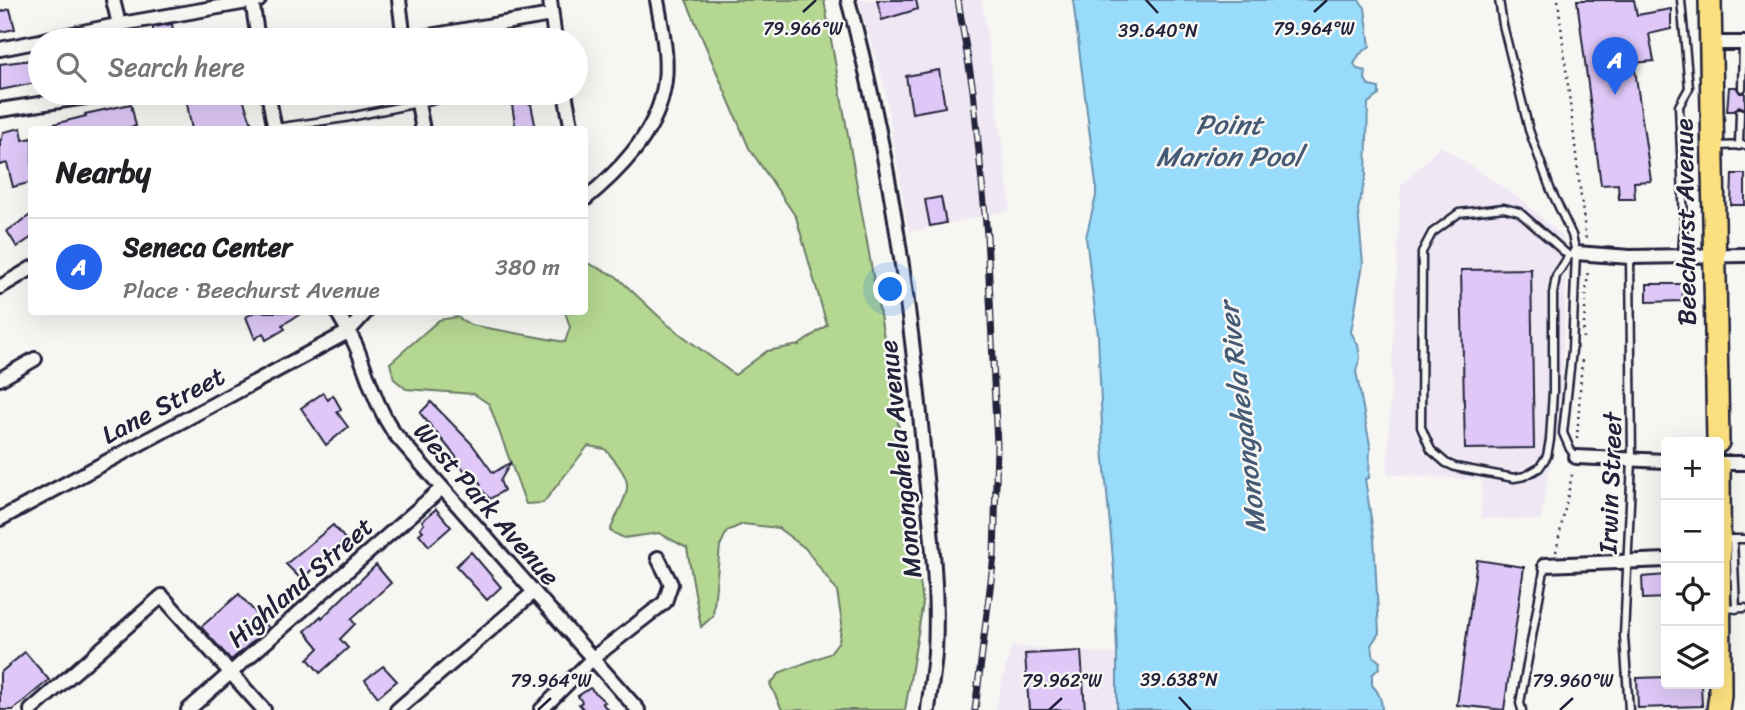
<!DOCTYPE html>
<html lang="en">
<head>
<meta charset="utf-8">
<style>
  body { margin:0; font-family:Sriracha,sans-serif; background:#f6f6f6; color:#202124 }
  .controls { position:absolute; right:21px; bottom:21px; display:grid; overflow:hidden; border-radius:7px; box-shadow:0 7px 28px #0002 }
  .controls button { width:63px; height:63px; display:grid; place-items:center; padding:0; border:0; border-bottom:2px solid #e0e0e0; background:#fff; color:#202124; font:35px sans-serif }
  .you { position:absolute; left:891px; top:290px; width:24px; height:24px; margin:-18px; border:5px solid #fff; border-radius:50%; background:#1a73e8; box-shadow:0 0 0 10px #1a73e833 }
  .badge { display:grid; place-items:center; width:46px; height:46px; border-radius:50%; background:#2563eb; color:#fff; font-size:23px; font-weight:700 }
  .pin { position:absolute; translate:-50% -58px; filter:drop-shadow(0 2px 4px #0008) }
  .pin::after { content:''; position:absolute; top:37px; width:24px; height:21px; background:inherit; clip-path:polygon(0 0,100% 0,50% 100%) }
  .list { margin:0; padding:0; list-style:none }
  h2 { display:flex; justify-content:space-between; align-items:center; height:91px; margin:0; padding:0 28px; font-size:30px }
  h2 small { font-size:23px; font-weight:400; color:#757577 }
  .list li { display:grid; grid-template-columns:46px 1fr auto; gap:21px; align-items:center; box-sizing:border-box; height:98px; padding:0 28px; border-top:2px solid #e0e0e0 }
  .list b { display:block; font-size:26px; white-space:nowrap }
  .list p { margin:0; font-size:23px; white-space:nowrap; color:#757577 }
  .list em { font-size:23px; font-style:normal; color:#757577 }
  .icon { flex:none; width:38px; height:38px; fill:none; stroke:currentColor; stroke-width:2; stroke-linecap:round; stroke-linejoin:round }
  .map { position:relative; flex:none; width:1745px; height:710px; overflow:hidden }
  .search { position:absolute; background:#fff; box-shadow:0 7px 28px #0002; left:28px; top:28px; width:560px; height:77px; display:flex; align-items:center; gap:18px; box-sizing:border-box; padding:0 24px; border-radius:38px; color:#757577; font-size:26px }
  .panel { position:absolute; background:#fff; box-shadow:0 7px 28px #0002; left:28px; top:126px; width:560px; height:189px; border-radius:7px }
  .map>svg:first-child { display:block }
  .built { fill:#efe8f4 }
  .green { fill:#b4d791; stroke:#6b7c66; stroke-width:2 }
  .water { fill:#98dbfb; stroke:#6991ae; stroke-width:2 }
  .building { fill:#dfc8f8; stroke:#22223b; stroke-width:2 }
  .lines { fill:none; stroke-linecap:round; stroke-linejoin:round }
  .service-casing { stroke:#22223b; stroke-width:11 }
  .minor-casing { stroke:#22223b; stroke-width:18 }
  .primary-casing { stroke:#22223b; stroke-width:26 }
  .path { stroke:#22223b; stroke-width:2.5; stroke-dasharray:2 5; stroke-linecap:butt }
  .service { stroke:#f6f6f2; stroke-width:6 }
  .minor { stroke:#f6f6f2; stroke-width:12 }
  .primary { stroke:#fce080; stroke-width:21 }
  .rail-casing { stroke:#22223b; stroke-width:7 }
  .rail { stroke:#f6f6f2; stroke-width:4.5; stroke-dasharray:13; stroke-linecap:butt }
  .ticks { fill:none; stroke:#22223b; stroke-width:2.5 }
  .labels { text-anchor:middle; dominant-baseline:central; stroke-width:5; stroke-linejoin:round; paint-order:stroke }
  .street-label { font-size:26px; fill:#22223b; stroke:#f6f6f2 }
  .water-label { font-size:28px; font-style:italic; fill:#455a75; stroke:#f6f6f2 }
  .ticks-label { font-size:18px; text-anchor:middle; fill:#22223b; stroke:#f6f6f2; stroke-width:5; stroke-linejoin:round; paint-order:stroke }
</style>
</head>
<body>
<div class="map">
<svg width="1745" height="710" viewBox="0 0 1745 710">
  <rect width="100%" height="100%" fill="#f6f6f2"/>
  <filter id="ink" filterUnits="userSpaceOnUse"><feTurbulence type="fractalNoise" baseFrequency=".0143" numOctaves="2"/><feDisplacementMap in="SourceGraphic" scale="14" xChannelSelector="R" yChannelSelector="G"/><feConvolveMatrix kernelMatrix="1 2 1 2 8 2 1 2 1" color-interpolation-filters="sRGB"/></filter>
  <g filter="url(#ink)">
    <g class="built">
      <polygon points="858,0 982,0 1011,210 909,232 884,85"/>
      <polygon points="1441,146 1522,200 1563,237 1566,286 1560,417 1547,480 1541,520 1481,518 1482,480 1387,474 1401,185"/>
      <polygon points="1011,646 1117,654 1117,710 995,710"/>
    </g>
    <path class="green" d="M686,0H824L894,394L923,603L905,710H782L770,684L781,672L829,654L839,641L842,623L837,591L805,548L778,528L743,524L727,531L720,546L713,616L701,627L687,548L659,533L624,538L610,531C628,487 639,487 605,449L588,446L543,503L526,504L489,404L474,394L406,389L394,379L390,363L439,320L457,317L471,325L565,342L570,327L565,312H584L585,262L616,276L667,324L735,375L767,351L799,345L827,325L796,217L749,148Z"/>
    <path class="water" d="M1073,0H1359L1365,8L1370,46L1359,55L1354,64L1357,69L1366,71L1365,79L1369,86L1379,88V95L1368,103L1366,175L1358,210L1363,264L1351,332L1358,345L1360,358L1356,371L1370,445L1369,478L1365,479L1374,538L1379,633L1371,645L1374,657L1380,662L1379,668L1372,675V685C1379,692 1382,700 1382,710H1117V654L1114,571L1103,448L1098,335L1086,237L1096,196V184Z"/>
    <g class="building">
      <polygon points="877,0 916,0 918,9 882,20"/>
      <polygon points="1577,0 1634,0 1637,15 1671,9 1671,29 1649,34 1654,61 1634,63 1651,181 1634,182 1635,199 1619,199 1618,184 1601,185"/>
      <polygon points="10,9 15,29 0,32 0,12"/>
      <polygon points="172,24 175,40 153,40 153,27"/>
      <polygon points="40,59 40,82 0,90 0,64"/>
      <polygon points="939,70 945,107 912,113 906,76"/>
      <polygon points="1729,87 1736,87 1740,93 1745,93 1745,109 1739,106 1734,111 1727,111"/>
      <polygon points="185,93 241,93 254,130 192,130"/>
      <polygon points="524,96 525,103 531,104 536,129 516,130 511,99"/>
      <polygon points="131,104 136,126 117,130 47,130 46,126 86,116 85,114"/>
      <polygon points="21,128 23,140 32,138 32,182 13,187 7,163 0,165 0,140 2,139 3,132"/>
      <polygon points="1732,174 1745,174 1745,205 1731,205"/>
      <polygon points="941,197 946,223 930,226 925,200"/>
      <polygon points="32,214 32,237 17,247 7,231"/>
      <polygon points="1531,269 1534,448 1465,449 1461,270"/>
      <polygon points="1647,284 1682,284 1683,301 1647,302"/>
      <polygon points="255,312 304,312 282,325 285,329 266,340 263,333 255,339 246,317"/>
      <polygon points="323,393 328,400 333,395 341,409 337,412 348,427 326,445 301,408"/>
      <polygon points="431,402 472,444 493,473 511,462 500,481 504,490 490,499 479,487 481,484 467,468 464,470 455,460 457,458 420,413"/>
      <polygon points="436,509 451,527 429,546 419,534 423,531 420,528 424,524 422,521"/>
      <polygon points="333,525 346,540 327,553 302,580 286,564"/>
      <polygon points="471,552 501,587 487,600 456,566"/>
      <polygon points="1477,560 1524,567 1504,710 1457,705"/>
      <polygon points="376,565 391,583 351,619 355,624 340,639 348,648 320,673 308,659 319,648 305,631 321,616 322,618"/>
      <polygon points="1666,575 1666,598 1643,599 1642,577"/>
      <polygon points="239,594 269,628 231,660 201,627"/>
      <polygon points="1081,651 1085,710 1029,710 1025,654"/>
      <polygon points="25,652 49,680 13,710 0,710 0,673"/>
      <polygon points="383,666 397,681 378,697 365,680"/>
      <polygon points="1666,677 1666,684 1701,684 1702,706 1638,708 1637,678"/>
      <polygon points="590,688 605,702 602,703 608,710 584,710 579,704 582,702 578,696"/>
    </g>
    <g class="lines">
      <g class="service-casing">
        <g id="service">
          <polyline points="1499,0 1503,25 1529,130 1550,188 1572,235 1576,253 1572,350 1563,433 1570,449 1576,457"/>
          <polyline points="1681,0 1689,88 1679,106 1684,221 1682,256"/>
          <polyline points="1742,88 1743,43"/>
          <polyline points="275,128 345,118 467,93"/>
          <polyline points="1718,146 1745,145"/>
          <polyline points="1739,146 1740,112"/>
          <polyline points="1569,256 1556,276 1553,294 1553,391 1550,440 1547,456 1539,468 1525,476 1514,478 1455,467 1446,463 1431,450 1421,427 1422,252 1432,233 1459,213 1504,208 1519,212 1569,256 1576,253"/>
          <polyline points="1729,539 1745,539"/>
          <polyline points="1733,539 1736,609"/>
          <polyline points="1722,609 1745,608"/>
          <polyline points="1522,710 1520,703 1545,565"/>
          <polyline points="1629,710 1624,636 1632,460 1630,257"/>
        </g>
      </g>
      <g class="minor-casing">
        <g id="minor">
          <polyline points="113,0 119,24"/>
          <polyline points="252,0 258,40"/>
          <polyline points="399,0 404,40"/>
          <polyline points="550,0 555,40"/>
          <path d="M848,0C887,142 908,288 922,435C928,507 939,580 935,652C934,671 930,691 928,710"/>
          <polyline points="43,40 127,23 259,0"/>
          <polyline points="406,40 551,15"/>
          <polyline points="1711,43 1745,43"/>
          <polyline points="0,49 40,41"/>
          <polyline points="268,93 275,130"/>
          <polyline points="416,93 423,130"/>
          <polyline points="565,93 572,130"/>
          <polyline points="0,110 112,93"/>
          <path d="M584,200C618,172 654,136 663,92C670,63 662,29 657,0"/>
          <polyline points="1576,253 1630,257 1745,255"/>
          <polyline points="0,287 32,268"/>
          <path d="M337,312C344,324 353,337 358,351C370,381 376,406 394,433L638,710"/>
          <polyline points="0,379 35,359"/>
          <polyline points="1576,457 1666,461"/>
          <polyline points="1719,463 1745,463"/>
          <polyline points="0,519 348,332 366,312"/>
          <polyline points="1545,565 1666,560"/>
          <polyline points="31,710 162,596 264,710"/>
          <polyline points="188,710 442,488"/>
          <polyline points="397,710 534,592"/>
          <polyline points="541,710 593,658 665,602 671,584 658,558"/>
        </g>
      </g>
      <g class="primary-casing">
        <g id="primary">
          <polyline points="1710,0 1718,442"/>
          <polyline points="1718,710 1720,695 1719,467"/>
        </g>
      </g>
      <g class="path">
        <polyline points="1558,0 1586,240"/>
        <polyline points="1583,338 1588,268"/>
        <polyline points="1577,439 1582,358"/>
        <polyline points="1556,552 1573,470"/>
      </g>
      <use href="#service" class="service"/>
      <use href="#minor" class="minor"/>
      <use href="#primary" class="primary"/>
      <g class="rail-casing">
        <polyline id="rail" points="958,0 973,90 987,235 997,445 994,556 975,710"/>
      </g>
      <use href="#rail" class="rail"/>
    </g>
  </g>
  <path class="ticks" d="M1146,0L1158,13M803,12L816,0M1314,12L1327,0M1179,697L1191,710M538,710L551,698M1049,710L1062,698M1560,710L1573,698"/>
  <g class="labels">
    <g class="street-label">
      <text transform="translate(1685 222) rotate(-91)">Beechurst Avenue</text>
      <text transform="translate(163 405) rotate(-28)">Lane Street</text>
      <text transform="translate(900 459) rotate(-96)">Monongahela Avenue</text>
      <text transform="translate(1610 483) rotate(-88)">Irwin Street</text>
      <text transform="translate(487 504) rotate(49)">West Park Avenue</text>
      <text transform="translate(300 582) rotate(-41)">Highland Street</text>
    </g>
    <g class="water-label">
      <text x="1229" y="124">Point<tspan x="1229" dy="32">Marion Pool</tspan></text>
      <text transform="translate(1242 418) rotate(-97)">Monongahela River</text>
    </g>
  </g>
  <g class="ticks-label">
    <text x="803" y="35">79.966°W</text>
    <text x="1314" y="35">79.964°W</text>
    <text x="1158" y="37">39.640°N</text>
    <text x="1179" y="686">39.638°N</text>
    <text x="551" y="687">79.964°W</text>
    <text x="1062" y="687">79.962°W</text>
    <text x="1573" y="687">79.960°W</text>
  </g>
</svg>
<div class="controls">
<button>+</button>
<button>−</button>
<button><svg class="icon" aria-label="locate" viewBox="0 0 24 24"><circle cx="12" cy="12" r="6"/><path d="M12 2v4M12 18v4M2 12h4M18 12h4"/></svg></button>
<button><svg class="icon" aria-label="layers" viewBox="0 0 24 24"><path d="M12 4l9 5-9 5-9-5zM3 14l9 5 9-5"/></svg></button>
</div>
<div class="you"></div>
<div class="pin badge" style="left:1615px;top:95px">A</div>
<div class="search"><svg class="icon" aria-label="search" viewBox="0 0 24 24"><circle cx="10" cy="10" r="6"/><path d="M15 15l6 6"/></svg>Search here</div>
<section class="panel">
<h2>Nearby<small></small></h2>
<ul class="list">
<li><span class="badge">A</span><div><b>Seneca Center</b><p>Place · Beechurst Avenue</p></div><em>380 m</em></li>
</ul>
</section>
</div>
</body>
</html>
